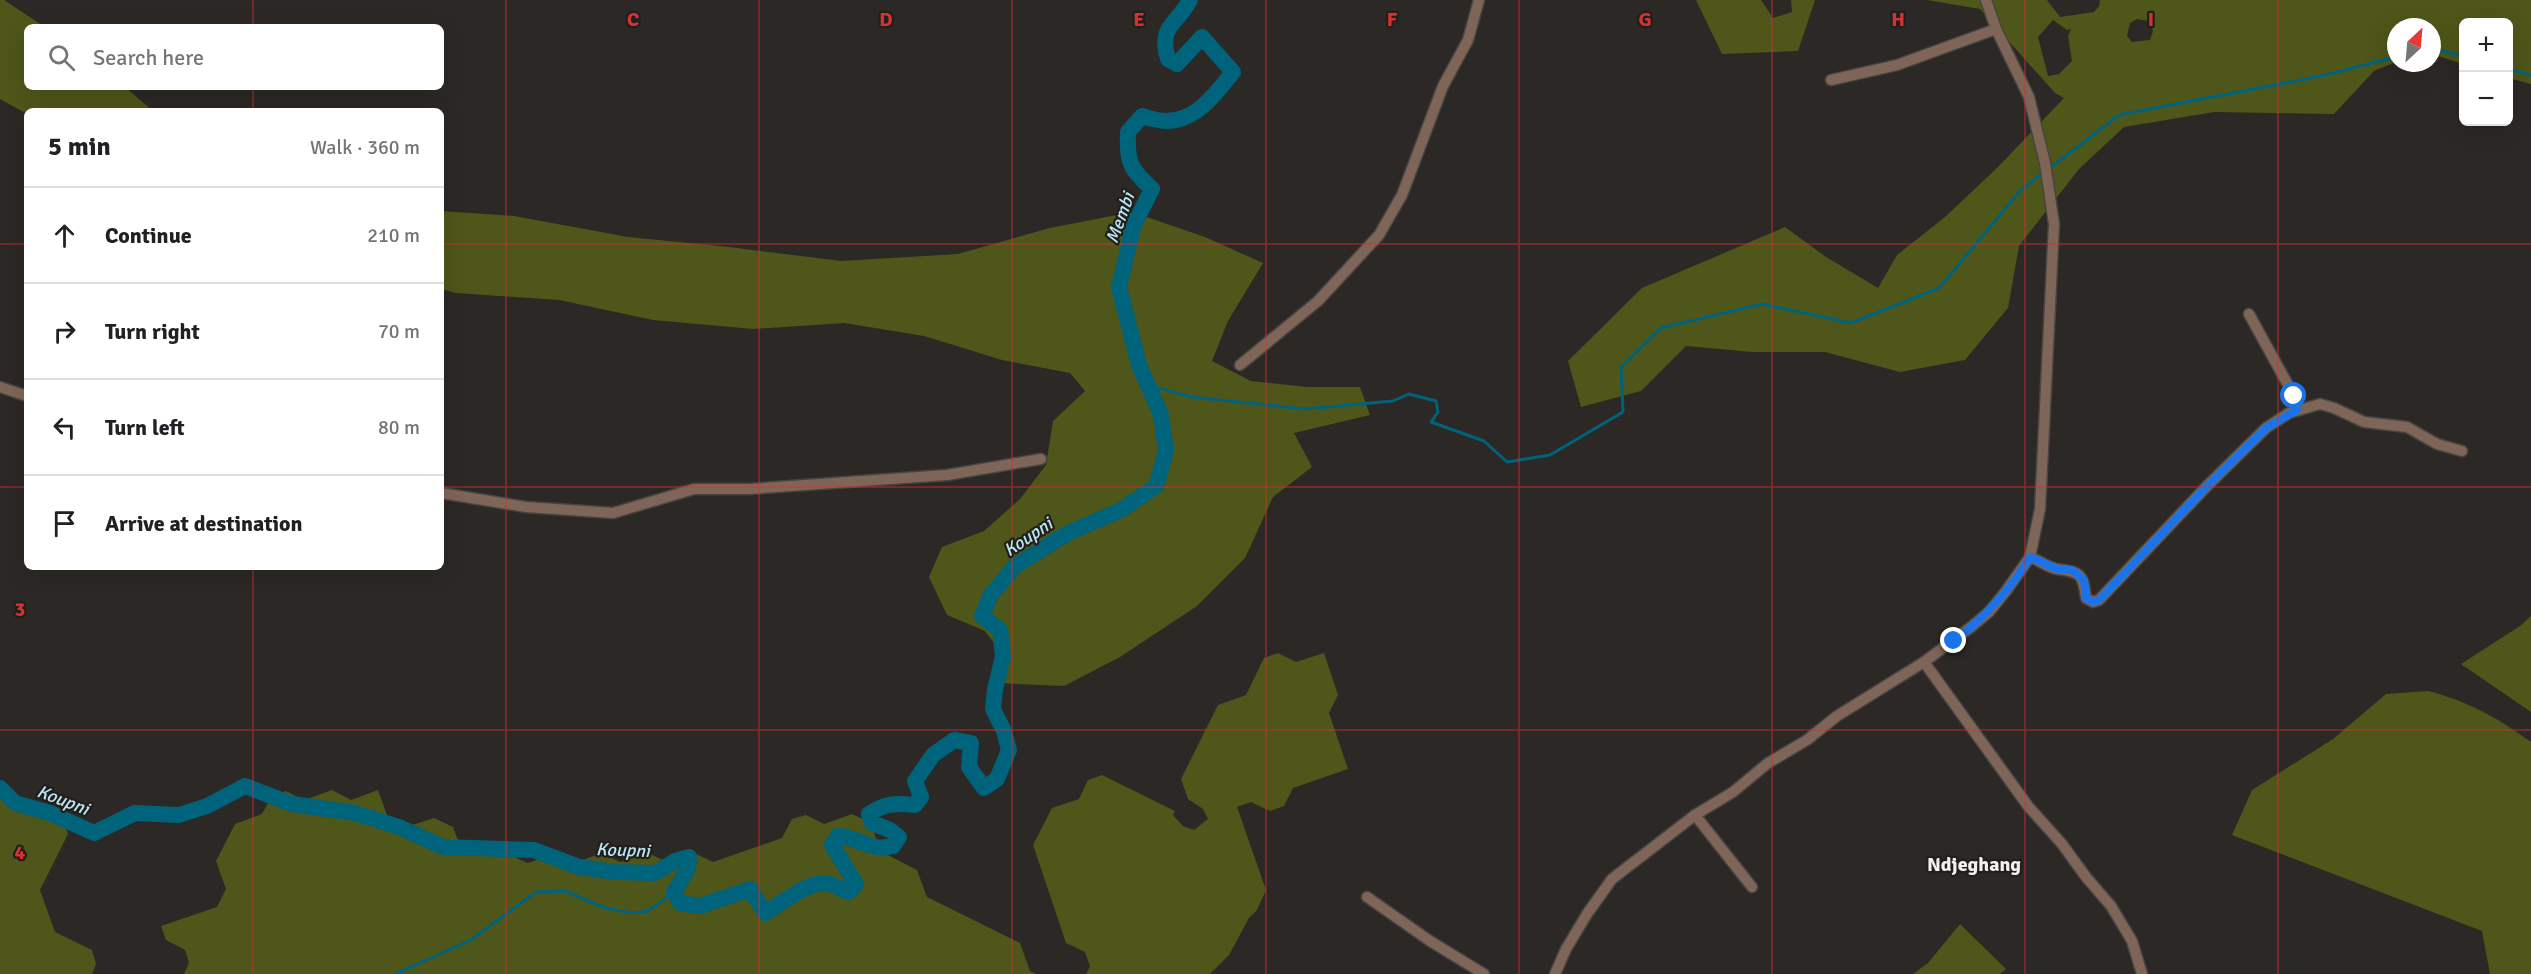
<!DOCTYPE html>
<html lang="en">
<head>
<meta charset="utf-8">
<style>
  body { margin:0; font-family:Signika,sans-serif; background:#f6f6f6; color:#202124 }
  .controls { position:absolute; right:18px; top:18px; display:grid; overflow:hidden; border-radius:9px; box-shadow:0 6px 24px #0002 }
  .controls button { width:54px; height:54px; display:grid; place-items:center; padding:0; border:0; border-bottom:2px solid #e0e0e0; background:#fff; color:#202124; font:30px sans-serif }
  .compass { position:absolute; left:2387px; top:18px; width:54px; height:54px; border-radius:50%; background:#fff; box-shadow:0 6px 24px #0002; rotate:26deg }
  .stop { position:absolute; width:18px; height:18px; margin:-14px; border:4px solid #1a73e8; border-radius:50%; background:#fff }
  .stop.end { background:#1a73e8; border-color:#fff; box-shadow:0 2px 6px #0008 }
  .list { margin:0; padding:0; list-style:none }
  h2 { display:flex; justify-content:space-between; align-items:center; height:78px; margin:0; padding:0 24px; font-size:26px }
  h2 small { font-size:20px; font-weight:400; color:#757577 }
  .list li { display:grid; grid-template-columns:39px 1fr auto; gap:18px; align-items:center; box-sizing:border-box; height:96px; padding:0 24px; border-top:2px solid #e0e0e0 }
  .list b { display:block; font-size:22px; white-space:nowrap }
  .list em { font-size:20px; font-style:normal; color:#757577 }
  .icon { flex:none; width:33px; height:33px; fill:none; stroke:currentColor; stroke-width:2; stroke-linecap:round; stroke-linejoin:round }
  .map { position:relative; flex:none; width:2531px; height:974px; overflow:hidden }
  .search { position:absolute; background:#fff; box-shadow:0 6px 24px #0002; left:24px; top:24px; width:420px; height:66px; display:flex; align-items:center; gap:15px; box-sizing:border-box; padding:0 21px; border-radius:9px; color:#757577; font-size:22px }
  .panel { position:absolute; background:#fff; box-shadow:0 6px 24px #0002; left:24px; top:108px; width:420px; height:462px; border-radius:9px }
  .map>svg:first-child { display:block }
  .green { fill:#4f5619; fill-rule:evenodd }
  .lines { fill:none; stroke-linecap:round; stroke-linejoin:round }
  .stream { stroke:#00637c; stroke-width:3 }
  .river { stroke:#00637c; stroke-width:16 }
  .minor-casing { stroke:#474441; stroke-width:13 }
  .minor { stroke:#7f6558; stroke-width:10 }
  .route { stroke:#1a73e8; stroke-width:8 }
  .grid { fill:none; stroke:#d73232; stroke-width:1.5; stroke-opacity:0.55 }
  .labels { text-anchor:middle; dominant-baseline:central; stroke-width:4.5; stroke-linejoin:round; paint-order:stroke }
  .water-label { font-size:18px; font-style:italic; fill:#bee7f6; stroke:#211f1b }
  .quarter-label { font-size:20px; font-weight:bold; fill:#f2f1ee; stroke:#211f1b }
  .grid-label { font-size:20px; text-anchor:middle; font-weight:bold; fill:#d73232; stroke:#211f1b; stroke-width:4.5; stroke-linejoin:round; paint-order:stroke }
</style>
</head>
<body>
<div class="map">
<svg width="2531" height="974" viewBox="0 0 2531 974">
  <rect width="100%" height="100%" fill="#2b2825"/>
  <g class="green">
    <polygon points="0,0 4,0 45,27 27,27 27,87 125,87 153,111 27,111 27,114 0,99"/>
    <polygon points="1696,0 1761,0 1773,18 1792,12 1791,0 1815,0 1798,51 1722,54"/>
    <path d="M1927,0H2047L2060,17L2094,12L2099,6L2100,0H2531V84L2509,78L2508,22H2464L2463,64L2432,54V27H2396V62L2374,71L2334,114L2214,112L2124,127L2079,169L2019,246L2008,308L1965,360L1900,372L1825,352H1752L1686,346L1641,391L1581,407L1568,361L1642,288L1785,227L1826,257L1878,288L1897,255L1945,217L1998,167L2064,98L2055,93L1980,9ZM2137,19L2149,21L2153,31L2150,40L2132,42L2127,36L2130,23ZM2053,20L2067,30L2071,29L2068,36L2072,61L2059,74L2048,76L2038,37Z"/>
    <polygon points="441,211 514,216 628,237 729,247 841,261 958,254 1050,228 1132,212 1205,237 1263,263 1228,321 1212,361 1251,381 1307,387 1360,387 1370,415 1294,433 1312,467 1273,497 1245,558 1197,606 1120,657 1064,686 996,683 1006,659 985,631 947,615 929,577 942,547 984,531 1020,499 1046,465 1053,421 1085,391 1070,373 1002,360 924,336 844,323 753,329 653,320 559,300 456,293 441,289"/>
    <polygon points="2531,616 2531,712 2461,664 2520,626"/>
    <polygon points="1278,653 1296,662 1324,653 1338,695 1329,713 1348,769 1293,788 1284,806 1270,811 1251,802 1237,807 1266,890 1257,910 1249,918 1229,955 1210,974 1086,974 1090,966 1085,952 1066,943 1033,845 1052,808 1079,799 1088,780 1102,775 1175,811 1173,815 1183,826 1194,830 1208,819 1203,809 1188,799 1181,779 1218,705 1246,695 1264,658"/>
    <path d="M2428,691C2470,702 2496,717 2531,742V974H2490L2482,931L2232,835L2252,790L2333,739L2386,694Z"/>
    <polygon points="332,790 351,800 378,790 388,818 406,827 434,818 453,827 463,854 490,845 527,863 555,854 574,863 602,853 620,862 648,853 667,862 694,853 713,862 782,838 792,819 806,815 824,824 852,814 871,823 880,851 917,870 927,897 1020,943 1030,971 1036,974 184,974 189,963 185,950 166,940 161,926 217,907 226,889 216,861 235,824 262,814 272,796 286,791 304,800"/>
    <polygon points="7,793 63,820 68,834 40,890 55,932 92,950 96,964 92,974 0,974 0,795"/>
    <polygon points="1960,924 2006,969 2000,974 1913,974 1928,963"/>
  </g>
  <g class="lines">
    <g class="stream">
      <polyline points="2432,48 2464,56"/>
      <polyline points="2508,69 2531,75"/>
      <polyline points="2050,168 2119,115 2321,76 2396,57"/>
      <polyline points="1148,385 1191,397 1305,409 1393,401 1409,394 1436,401 1438,412 1431,422 1484,441 1507,462 1550,455 1623,412 1621,367 1661,328 1762,304 1851,323 1939,288 2020,191 2044,172"/>
      <polyline points="395,974 471,940 536,892 565,891 605,908 632,913 648,911 674,892"/>
    </g>
    <path class="river" d="M0,788L15,803L50,813L94,833L135,813L179,815L207,806L245,786L292,804L355,813L399,827L443,847L534,850L579,867L615,872L655,873L675,861L689,857L688,869L674,892L680,903L700,906L750,889L765,913C781,904 806,882 826,883C832,883 842,890 849,892L856,884L832,845L838,836C860,837 869,852 893,846L899,837L890,830L872,823L869,814C885,803 896,803 915,805L921,797L915,781L933,755L954,740L971,743L969,767L984,788L997,779L1009,750L1004,731L993,709L995,690L1003,656L1000,630L982,616L990,596L1015,566L1068,533L1121,510L1156,486L1166,451L1161,415L1139,365L1119,287L1133,227L1152,189C1129,168 1127,162 1128,132L1142,116C1149,118 1158,121 1166,121C1197,121 1215,94 1233,72L1202,37L1177,64L1168,59C1158,25 1177,25 1190,0"/>
    <g class="minor-casing">
      <g id="minor">
        <polyline points="1831,80 1897,65 1996,29"/>
        <polyline points="2249,314 2292,392 2297,410"/>
        <polyline points="1240,365 1318,301 1379,235 1402,195 1443,86 1468,40 1479,0"/>
        <polyline points="0,387 27,396"/>
        <polyline points="441,493 526,507 613,513 694,489 749,489 947,475 1041,459"/>
        <path d="M2030,557C2038,560 2049,568 2057,569C2081,572 2083,574 2086,598L2093,602L2099,600L2207,486L2266,428L2289,413L2320,404L2334,408L2364,422L2407,427L2437,444L2462,451"/>
        <polyline points="1924,662 2028,806 2062,844 2086,877 2111,906 2132,941 2142,974"/>
        <polyline points="1695,815 1752,887"/>
        <polyline points="1367,897 1430,941 1484,974"/>
        <polyline points="1555,974 1566,949 1587,914 1612,879 1695,815 1733,792 1768,763 1807,740 1837,716 1924,662 1971,627 1989,612 2006,591 2030,557 2040,509 2054,224 2045,163 2029,97 1996,29 1986,0"/>
      </g>
    </g>
    <use href="#minor" class="minor"/>
  </g>
  <g class="lines">
    <path class="route" d="M1954,641C1985,617 2010,590 2030,557L2057,569L2072,570L2084,580L2086,598L2093,602L2099,600L2207,486L2266,428L2297,410L2294,396"/>
  </g>
  <path class="grid" d="M253,0V27M506,0V974M759,0V974M1012,0V974M1266,0V974M1519,0V974M1772,0V974M2025,0V974M2278,0V974M253,87V111M0,244H27M441,244H2531M0,487H27M441,487H2531M253,567V974M0,730H2531"/>
  <g class="labels">
    <g class="water-label">
      <text transform="translate(1120 218) rotate(-70)">Membi</text>
      <text transform="translate(1028 537) rotate(-34)">Koupni</text>
      <text transform="translate(63 800) rotate(21)">Koupni</text>
      <text transform="translate(623 850) rotate(2)">Koupni</text>
    </g>
    <g class="quarter-label">
      <text x="1974" y="864">Ndjeghang</text>
    </g>
  </g>
  <g class="grid-label">
    <text x="633" y="26">C</text>
    <text x="886" y="26">D</text>
    <text x="1139" y="26">E</text>
    <text x="1392" y="26">F</text>
    <text x="1645" y="26">G</text>
    <text x="1898" y="26">H</text>
    <text x="2151" y="26">I</text>
    <text x="20" y="616">3</text>
    <text x="20" y="859">4</text>
  </g>
</svg>
<div class="controls">
<button>+</button>
<button>−</button>
</div>
<svg class="compass" viewBox="-18 -18 36 36"><path d="M0-13l5 13h-10z" fill="#e53935"/><path d="M0 13l5-13h-10z" fill="#757577"/></svg>
<div class="stop" style="left:2294px;top:396px"></div>
<div class="stop end" style="left:1954px;top:641px"></div>
<div class="search"><svg class="icon" aria-label="search" viewBox="0 0 24 24"><circle cx="10" cy="10" r="6"/><path d="M15 15l6 6"/></svg>Search here</div>
<section class="panel">
<h2>5 min<small>Walk · 360 m</small></h2>
<ul class="list">
<li><svg class="icon" aria-label="ahead" viewBox="0 0 24 24"><path d="M12 20V5M6 11l6-6 6 6"/></svg><div><b>Continue</b></div><em>210 m</em></li>
<li><svg class="icon" aria-label="right" viewBox="0 0 24 24"><path d="M7 20v-9h11M14 6l5 5-5 5"/></svg><div><b>Turn right</b></div><em>70 m</em></li>
<li><svg class="icon" aria-label="left" viewBox="0 0 24 24"><path d="M17 20v-9H6M10 6l-5 5 5 5"/></svg><div><b>Turn left</b></div><em>80 m</em></li>
<li><svg class="icon" aria-label="arrive" viewBox="0 0 24 24"><path d="M6 21V4h12l-3 4 3 4H6"/></svg><div><b>Arrive at destination</b></div></li>
</ul>
</section>
</div>
</body>
</html>
